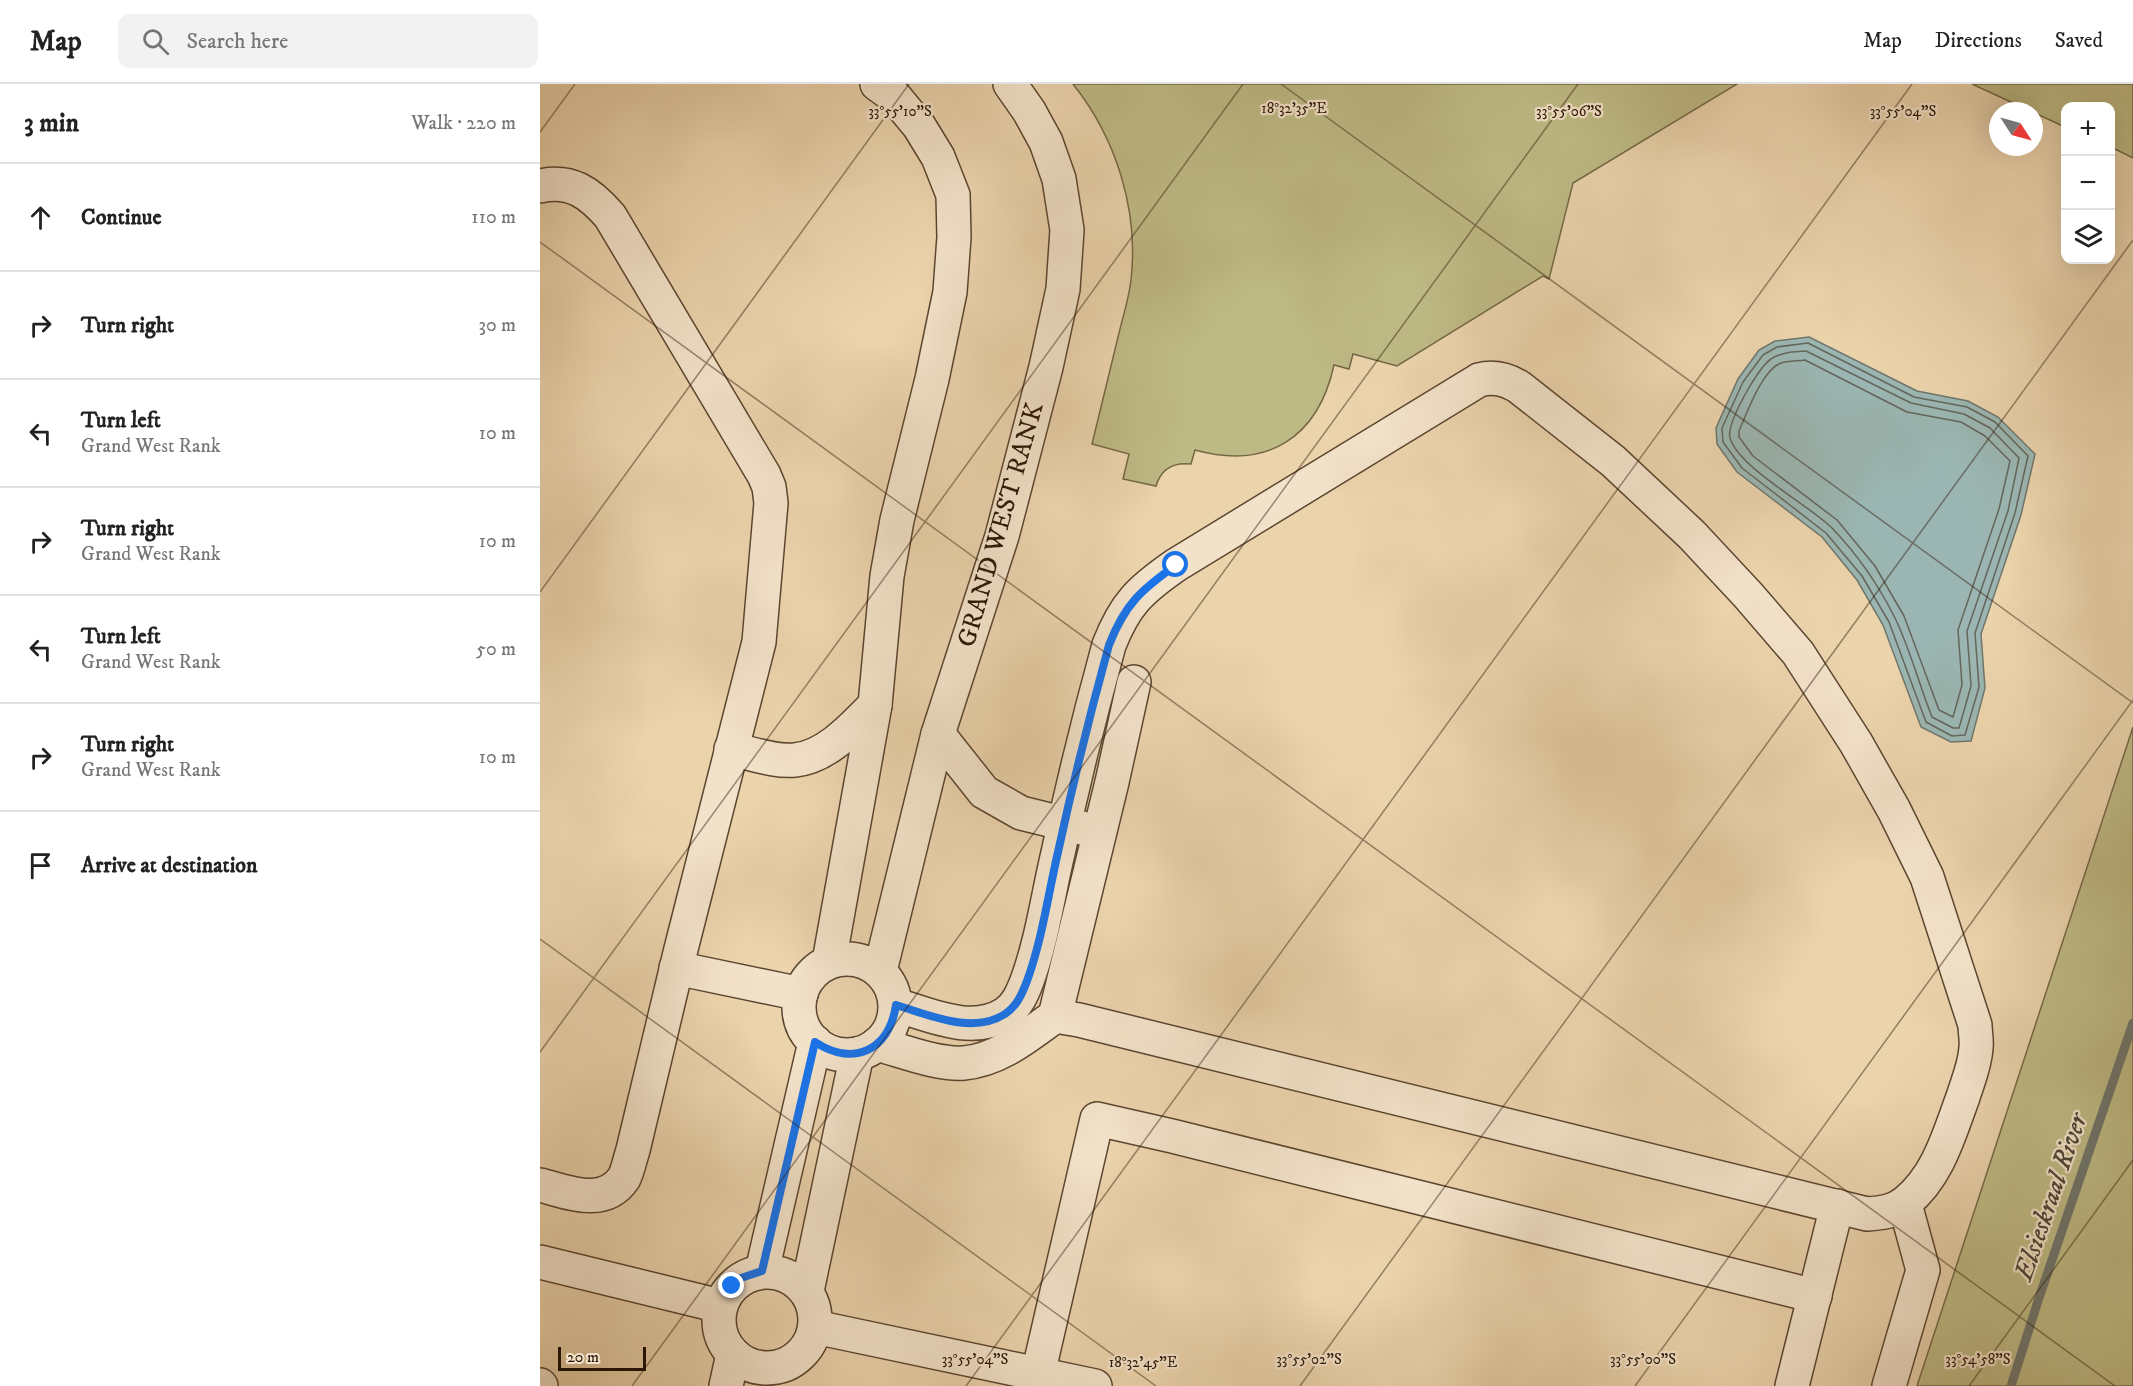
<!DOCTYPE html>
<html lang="en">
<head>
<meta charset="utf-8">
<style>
  body { margin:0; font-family:"IM FELL DW Pica",serif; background:#f2f2f2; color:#222 }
  .controls { position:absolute; right:18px; top:18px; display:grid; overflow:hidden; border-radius:12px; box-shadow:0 6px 24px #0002 }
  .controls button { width:54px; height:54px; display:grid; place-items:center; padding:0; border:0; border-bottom:2px solid #e0e0e0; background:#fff; color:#222; font:30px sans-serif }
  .compass { position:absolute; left:1449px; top:18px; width:54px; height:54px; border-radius:50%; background:#fff; box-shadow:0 6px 24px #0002; rotate:126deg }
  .scale { position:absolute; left:18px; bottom:15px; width:88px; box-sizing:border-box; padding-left:6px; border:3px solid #2c1706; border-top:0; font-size:16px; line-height:21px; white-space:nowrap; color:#2c1706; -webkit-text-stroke:4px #f2e2c9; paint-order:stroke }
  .stop { position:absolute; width:18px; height:18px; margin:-14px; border:4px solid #1a73e8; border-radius:50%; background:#fff }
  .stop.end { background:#1a73e8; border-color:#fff; box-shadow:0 2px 6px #0008 }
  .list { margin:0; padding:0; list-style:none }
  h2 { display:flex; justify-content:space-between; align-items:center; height:78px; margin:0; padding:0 24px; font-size:26px }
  h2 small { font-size:20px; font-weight:400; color:#767676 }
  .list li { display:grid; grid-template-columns:39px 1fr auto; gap:18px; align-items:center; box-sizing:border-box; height:108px; padding:0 24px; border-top:2px solid #e0e0e0 }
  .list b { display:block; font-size:22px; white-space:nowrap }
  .list p { margin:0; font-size:20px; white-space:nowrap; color:#767676 }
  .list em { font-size:20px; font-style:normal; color:#767676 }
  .icon { flex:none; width:33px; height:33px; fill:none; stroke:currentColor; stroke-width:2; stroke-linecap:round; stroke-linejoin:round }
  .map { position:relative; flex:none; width:1593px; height:1302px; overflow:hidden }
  header { display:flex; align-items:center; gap:36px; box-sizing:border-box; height:84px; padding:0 30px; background:#fff; border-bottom:2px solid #e0e0e0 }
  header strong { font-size:28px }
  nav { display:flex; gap:33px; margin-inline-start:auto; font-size:21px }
  .search { width:420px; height:54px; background:#f2f2f2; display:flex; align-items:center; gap:15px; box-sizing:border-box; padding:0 21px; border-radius:12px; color:#767676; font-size:22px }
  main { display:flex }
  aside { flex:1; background:#fff }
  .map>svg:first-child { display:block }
  .green { fill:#beba85; stroke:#756846; stroke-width:1.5 }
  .water { fill:#9bb6b2; stroke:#6f766d; stroke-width:1.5 }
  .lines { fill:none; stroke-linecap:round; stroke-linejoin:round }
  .shore { stroke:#64665c; stroke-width:1.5 }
  .stream { stroke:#6f766d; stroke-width:9 }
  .minor-casing { stroke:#5c4630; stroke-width:36 }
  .minor { stroke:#f2e2c9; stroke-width:33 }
  .route { stroke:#1a73e8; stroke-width:8 }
  .ticks { fill:none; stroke:#2c1706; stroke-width:1.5; stroke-opacity:0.45 }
  .labels { text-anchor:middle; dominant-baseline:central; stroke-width:4.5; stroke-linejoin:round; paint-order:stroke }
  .street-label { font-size:26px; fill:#2c1706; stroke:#f2e2c9 }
  .water-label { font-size:27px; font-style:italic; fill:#4d473a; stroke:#f2e2c9 }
  .ticks-label { font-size:15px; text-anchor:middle; fill:#2c1706; stroke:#f2e2c9; stroke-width:4.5; stroke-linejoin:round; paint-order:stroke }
</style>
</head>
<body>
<header>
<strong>Map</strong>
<div class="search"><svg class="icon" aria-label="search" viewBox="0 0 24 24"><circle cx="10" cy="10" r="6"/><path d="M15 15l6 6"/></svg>Search here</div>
<nav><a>Map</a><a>Directions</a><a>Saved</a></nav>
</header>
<main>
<aside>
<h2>3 min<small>Walk · 220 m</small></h2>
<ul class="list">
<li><svg class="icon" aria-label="ahead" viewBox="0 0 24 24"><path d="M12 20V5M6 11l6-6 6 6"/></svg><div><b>Continue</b></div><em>110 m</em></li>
<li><svg class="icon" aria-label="right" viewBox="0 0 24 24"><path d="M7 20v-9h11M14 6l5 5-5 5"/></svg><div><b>Turn right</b></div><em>30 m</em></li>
<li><svg class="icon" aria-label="left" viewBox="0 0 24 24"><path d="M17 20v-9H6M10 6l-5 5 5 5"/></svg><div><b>Turn left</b><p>Grand West Rank</p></div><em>10 m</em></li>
<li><svg class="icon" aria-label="right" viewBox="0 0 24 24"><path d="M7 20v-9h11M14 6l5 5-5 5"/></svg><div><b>Turn right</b><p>Grand West Rank</p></div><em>10 m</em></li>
<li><svg class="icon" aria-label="left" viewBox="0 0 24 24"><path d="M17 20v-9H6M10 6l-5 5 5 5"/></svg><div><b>Turn left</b><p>Grand West Rank</p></div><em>50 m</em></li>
<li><svg class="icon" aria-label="right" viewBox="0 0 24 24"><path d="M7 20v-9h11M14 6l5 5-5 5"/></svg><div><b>Turn right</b><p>Grand West Rank</p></div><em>10 m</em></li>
<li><svg class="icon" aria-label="arrive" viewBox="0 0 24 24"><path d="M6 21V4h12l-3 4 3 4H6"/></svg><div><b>Arrive at destination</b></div></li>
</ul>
</aside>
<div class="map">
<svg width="1593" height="1302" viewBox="0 0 1593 1302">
  <rect width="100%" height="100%" fill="#ebd3ac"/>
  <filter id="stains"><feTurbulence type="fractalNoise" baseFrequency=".00333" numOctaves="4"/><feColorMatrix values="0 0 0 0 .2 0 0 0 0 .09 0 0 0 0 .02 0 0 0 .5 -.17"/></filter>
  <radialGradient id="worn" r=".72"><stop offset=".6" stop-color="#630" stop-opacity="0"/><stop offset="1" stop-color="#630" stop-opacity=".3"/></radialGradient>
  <g class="green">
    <path d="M533,0H1197L1033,99L1009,195L1003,192L857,282L813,270L809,285L794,281C778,354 727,386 655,366L651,380C633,378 621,385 616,402L583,395L589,370L552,360C561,323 570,286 579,249C583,232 589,214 591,196C599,126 576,54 533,0Z"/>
    <polygon points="1432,0 1593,0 1593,74 1571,63 1570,22 1526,22 1525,43"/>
    <polygon points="1593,643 1593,1302 1377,1302"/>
  </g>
  <polygon class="water" points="1269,253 1377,307 1428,317 1458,333 1495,370 1481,431 1441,550 1445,604 1431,657 1411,658 1381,643 1343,541 1317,496 1282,453 1197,388 1177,360 1176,344 1198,295 1219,266 1235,257"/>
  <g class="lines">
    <g class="shore">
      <polygon points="1268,259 1374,313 1427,323 1455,338 1488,372 1475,429 1435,549 1439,603 1425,651 1412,652 1386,638 1349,538 1322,492 1286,449 1202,384 1183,358 1182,344 1203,298 1223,271 1237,263"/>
      <path d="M1266,267L1371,319L1424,330L1450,344L1479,374L1468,427L1427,547L1431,602L1419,644H1413L1392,633C1379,600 1370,565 1355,534C1339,502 1317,470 1292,444C1269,421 1199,384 1190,354C1186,340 1218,283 1231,275C1241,268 1254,268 1266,267Z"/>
      <path d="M1265,276L1367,328L1421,338L1445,352L1470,377L1459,425L1418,546L1422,601L1413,633L1399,626L1364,532L1335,482L1297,436L1213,372L1199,353V347C1207,329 1222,286 1241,279C1248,277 1258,277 1265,276Z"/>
    </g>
    <polyline class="stream" points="1471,1302 1498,1217 1593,939"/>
    <g class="minor-casing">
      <g id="minor">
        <path d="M0,102C31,95 50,109 70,132L224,391L229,403L231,419L219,558L140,869L93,1066C90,1075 88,1086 84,1094C64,1124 28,1108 0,1101"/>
        <polyline points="398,650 444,708 481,729 546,745"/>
        <path d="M191,665C211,669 234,678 255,676C287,673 314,642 335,621"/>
        <circle cx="307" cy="923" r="48"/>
        <polyline points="289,878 335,621 347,492 357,436 392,295 410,208 414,153 413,111 398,73 379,42 355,13 337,0"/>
        <polyline points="136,884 261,910"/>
        <polyline points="340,887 398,650 462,452 506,283 523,205 527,146 519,95 506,58 489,27 470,0"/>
        <path d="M356,921C390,931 432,951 465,930C477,922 482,910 487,897C502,856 508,811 518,769C533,699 550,630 569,561C585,520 600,506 636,481L939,296C954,292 966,295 979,303L1073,377L1152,451L1208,511L1258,569L1316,659L1354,726L1387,793L1435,941C1435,948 1437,956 1436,964C1435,981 1428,997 1423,1013C1409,1051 1398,1092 1366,1118C1354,1128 1341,1129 1327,1130L539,936L515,932"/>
        <path d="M337,960C363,967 398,981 424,979C459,976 487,952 515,932L572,698L594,598"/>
        <polyline points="0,1178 180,1222"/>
        <polyline points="222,1187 275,958"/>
        <circle cx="227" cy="1236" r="48"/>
        <polyline points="267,1207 317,970"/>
        <polyline points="275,1243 555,1302"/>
        <polyline points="498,1290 557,1035 632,1052 1275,1212"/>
        <polyline points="0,1301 1,1302"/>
        <polyline points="186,1302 193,1270"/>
        <polyline points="1252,1302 1297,1122"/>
        <polyline points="1349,1302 1383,1186 1365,1120"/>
      </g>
    </g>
    <use href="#minor" class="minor"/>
  </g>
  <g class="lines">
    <path class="route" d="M192,1202L201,1194L222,1187L275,958C313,983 349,967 356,921C390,931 432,951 465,930C477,922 482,910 487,897C502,856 508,811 518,768C533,699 550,630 569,561C585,520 601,506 636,481"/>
  </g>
  <path class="ticks" d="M741,0L1593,619M0,48L35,0M0,158L1575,1302M0,508L369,0M0,855L616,1302M0,968L703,0M92,1302L1038,0M426,1302L1372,0M760,1302L1593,156M1095,1302L1593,616M1429,1302L1593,1076"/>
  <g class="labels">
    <g class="street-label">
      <text transform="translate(461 441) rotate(-74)">GRAND WEST RANK</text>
    </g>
    <g class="water-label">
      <text transform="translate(1511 1113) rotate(-71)">Elsieskraal River</text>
    </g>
  </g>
  <g class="ticks-label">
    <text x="754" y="29">18°32'35"E</text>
    <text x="360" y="32">33°55'10"S</text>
    <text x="1029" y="32">33°55'06"S</text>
    <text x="1363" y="32">33°55'04"S</text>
    <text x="435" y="1280">33°55'04"S</text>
    <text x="769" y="1280">33°55'02"S</text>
    <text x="1103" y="1280">33°55'00"S</text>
    <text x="1438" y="1280">33°54'58"S</text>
    <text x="603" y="1283">18°32'45"E</text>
  </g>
  <rect width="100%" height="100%" filter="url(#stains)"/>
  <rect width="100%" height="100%" fill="url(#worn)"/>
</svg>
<div class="controls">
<button>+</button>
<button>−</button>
<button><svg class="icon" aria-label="layers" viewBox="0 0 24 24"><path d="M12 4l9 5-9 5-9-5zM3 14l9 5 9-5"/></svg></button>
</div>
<svg class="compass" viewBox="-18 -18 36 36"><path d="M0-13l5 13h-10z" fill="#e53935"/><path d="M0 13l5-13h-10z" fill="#767676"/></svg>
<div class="scale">20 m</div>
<div class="stop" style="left:636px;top:481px"></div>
<div class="stop end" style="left:192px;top:1202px"></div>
</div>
</main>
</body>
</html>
